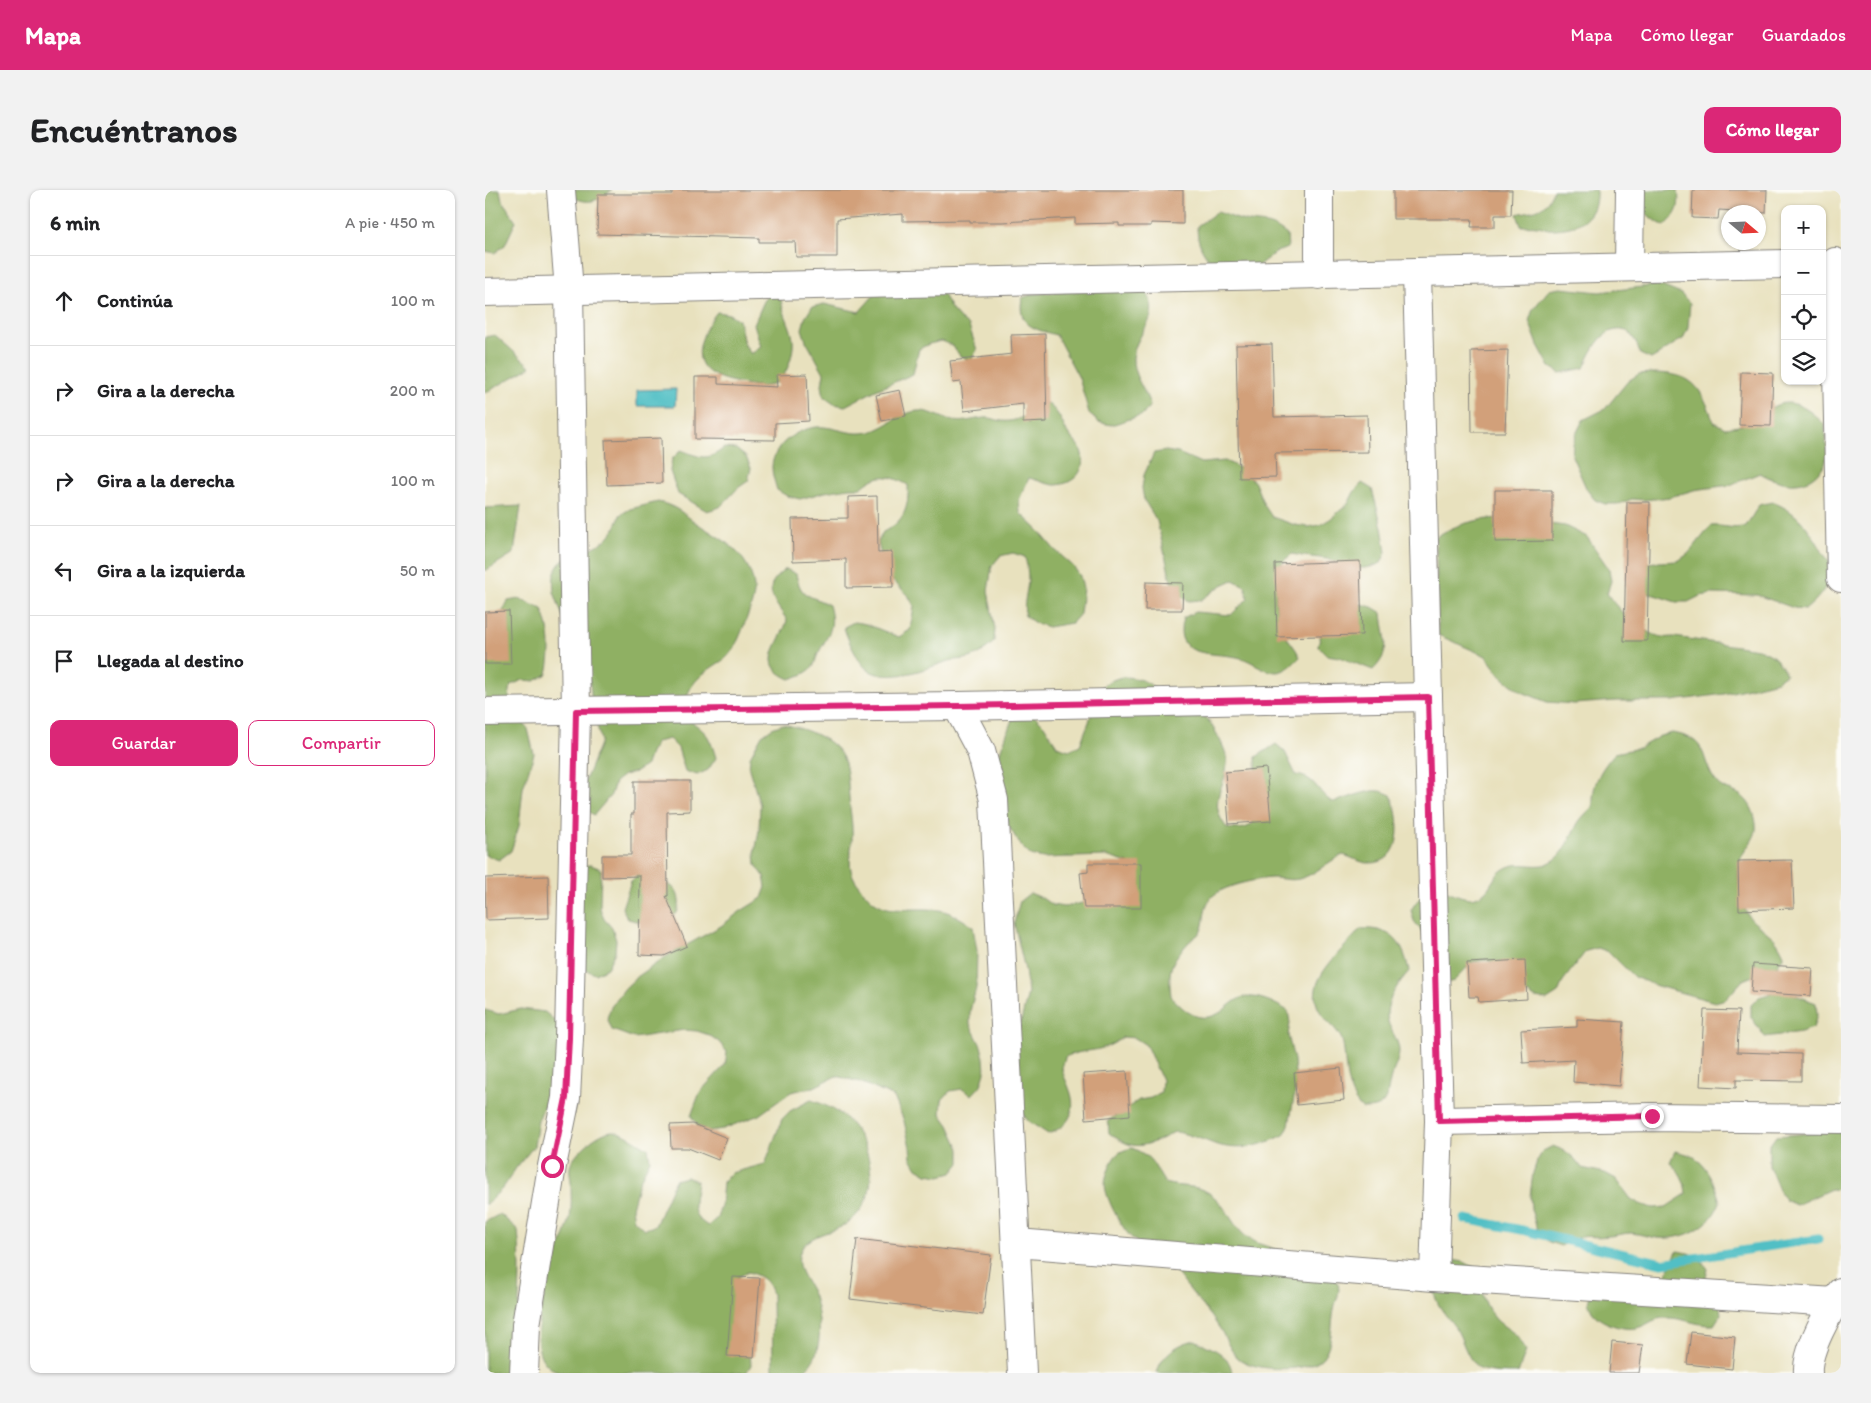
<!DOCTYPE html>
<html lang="es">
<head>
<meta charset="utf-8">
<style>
  body { margin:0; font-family:Itim,sans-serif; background:#f2f2f2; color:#202124 }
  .controls { position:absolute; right:15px; top:15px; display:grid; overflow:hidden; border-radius:10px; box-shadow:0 1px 4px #0004 }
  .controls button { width:45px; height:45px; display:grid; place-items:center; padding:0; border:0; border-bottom:1px solid #e0e0e0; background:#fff; color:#202124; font:25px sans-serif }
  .compass { position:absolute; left:1236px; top:15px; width:45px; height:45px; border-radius:50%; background:#fff; box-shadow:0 1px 4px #0004; rotate:109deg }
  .stop { position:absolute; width:15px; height:15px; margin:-11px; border:4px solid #db2777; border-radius:50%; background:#fff }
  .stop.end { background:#db2777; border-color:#fff; box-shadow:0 1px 5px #0008 }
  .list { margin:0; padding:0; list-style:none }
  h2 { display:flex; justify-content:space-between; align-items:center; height:65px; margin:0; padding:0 20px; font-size:21px }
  h2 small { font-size:16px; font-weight:400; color:#757577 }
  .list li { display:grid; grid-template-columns:32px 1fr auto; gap:15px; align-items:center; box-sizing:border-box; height:90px; padding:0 20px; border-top:1px solid #e0e0e0 }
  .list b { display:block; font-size:19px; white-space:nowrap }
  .list em { font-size:16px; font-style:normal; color:#757577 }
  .actions { display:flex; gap:10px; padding:15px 20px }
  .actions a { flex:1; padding:11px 0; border:1px solid #db2777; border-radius:10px; text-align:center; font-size:18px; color:#db2777 }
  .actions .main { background:#db2777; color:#fff }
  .icon { flex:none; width:28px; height:28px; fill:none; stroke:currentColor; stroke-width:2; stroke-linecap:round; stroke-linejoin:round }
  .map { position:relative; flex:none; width:1356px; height:1183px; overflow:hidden; border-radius:10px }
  header { display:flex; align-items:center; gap:30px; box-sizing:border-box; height:70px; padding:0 25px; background:#db2777; color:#fff }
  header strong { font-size:24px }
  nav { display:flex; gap:28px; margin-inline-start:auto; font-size:18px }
  .intro { display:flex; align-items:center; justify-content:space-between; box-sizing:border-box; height:120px; padding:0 30px }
  h1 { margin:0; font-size:35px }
  .button { padding:12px 22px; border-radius:10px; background:#db2777; color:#fff; font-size:18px; font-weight:700 }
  main { display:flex; gap:30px; padding:0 30px }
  aside { flex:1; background:#fff; border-radius:10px; box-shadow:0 1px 4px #0004 }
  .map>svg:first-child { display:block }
  .forest { fill:#8fb063; stroke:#58694f }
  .water { fill:#51bfc5; stroke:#3a7080 }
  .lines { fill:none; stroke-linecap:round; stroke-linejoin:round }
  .stream { stroke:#51bfc5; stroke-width:9 }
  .building { fill:#d2a07a }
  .minor-casing { stroke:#85827c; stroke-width:30 }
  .minor { stroke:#fff; stroke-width:28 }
  .route { stroke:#db2777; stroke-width:6 }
</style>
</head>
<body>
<header>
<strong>Mapa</strong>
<nav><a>Mapa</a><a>Cómo llegar</a><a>Guardados</a></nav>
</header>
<div class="intro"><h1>Encuéntranos</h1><a class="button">Cómo llegar</a></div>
<main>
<aside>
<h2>6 min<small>A pie · 450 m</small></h2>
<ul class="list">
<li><svg class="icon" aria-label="ahead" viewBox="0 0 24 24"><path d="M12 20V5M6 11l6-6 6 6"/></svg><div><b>Continúa</b></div><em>100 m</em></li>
<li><svg class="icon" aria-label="right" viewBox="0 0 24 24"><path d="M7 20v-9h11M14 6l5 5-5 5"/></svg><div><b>Gira a la derecha</b></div><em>200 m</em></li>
<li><svg class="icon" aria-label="right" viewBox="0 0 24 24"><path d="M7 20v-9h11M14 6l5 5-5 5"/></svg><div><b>Gira a la derecha</b></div><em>100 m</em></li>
<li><svg class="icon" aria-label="left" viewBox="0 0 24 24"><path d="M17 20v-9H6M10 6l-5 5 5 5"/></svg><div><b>Gira a la izquierda</b></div><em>50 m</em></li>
<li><svg class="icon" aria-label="arrive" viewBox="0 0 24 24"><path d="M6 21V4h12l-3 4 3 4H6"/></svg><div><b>Llegada al destino</b></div></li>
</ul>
<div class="actions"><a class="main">Guardar</a><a>Compartir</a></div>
</aside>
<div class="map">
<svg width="1356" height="1183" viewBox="0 0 1356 1183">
  <rect width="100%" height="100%" fill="#fdfcf7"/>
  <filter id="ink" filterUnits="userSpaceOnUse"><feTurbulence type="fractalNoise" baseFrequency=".02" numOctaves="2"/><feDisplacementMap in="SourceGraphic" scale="10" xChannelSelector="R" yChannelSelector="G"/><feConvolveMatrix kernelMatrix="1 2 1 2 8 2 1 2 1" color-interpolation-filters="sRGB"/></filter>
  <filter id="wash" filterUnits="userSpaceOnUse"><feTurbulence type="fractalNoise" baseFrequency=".0096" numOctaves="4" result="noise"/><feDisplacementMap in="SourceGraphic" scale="20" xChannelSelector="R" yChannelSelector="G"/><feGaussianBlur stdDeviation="1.12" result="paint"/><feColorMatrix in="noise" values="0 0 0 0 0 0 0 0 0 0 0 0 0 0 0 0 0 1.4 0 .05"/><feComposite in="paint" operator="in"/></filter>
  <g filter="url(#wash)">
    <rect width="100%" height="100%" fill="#e8e1be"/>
    <g class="forest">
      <polygon points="0,0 15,0 17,10 31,31 20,55 10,63 0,61"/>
      <path d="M84,0H127C110,13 102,15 84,5Z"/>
      <path d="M1068,0H1111C1113,28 1093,39 1067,39C1062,40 1057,36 1052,36C1047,35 1041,36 1036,36L1032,24C1052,19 1060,22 1068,0Z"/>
      <path d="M1151,0H1193C1195,18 1193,23 1180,36C1163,28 1154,19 1151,0Z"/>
      <path d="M732,22C740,24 748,28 756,30C777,36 782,29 802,45L803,58L791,62L771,77H731C718,64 712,54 712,36Z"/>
      <path d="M1174,95L1196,104L1205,113L1203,137L1198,149C1187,154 1178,163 1166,169L1155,164L1151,152L1144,142C1141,141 1136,139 1132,140C1115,141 1105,165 1099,178L1075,183L1065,177L1053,155L1044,131L1048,119L1064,100L1076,98L1114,102Z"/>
      <path d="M658,96C681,130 651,138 648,168C647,185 660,199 665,215L658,225L626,235L613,232L604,223L594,188L571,145C549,139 532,136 537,108L548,104Z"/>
      <polygon points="454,98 467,120 475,129 484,136 492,160 486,170 475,166 468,156 457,151 444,154 434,159 428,184 391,200 360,216 349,214 339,207 337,195 339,183 321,151 317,139 320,128 327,117 339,114 374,122 390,104"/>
      <path d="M286,103L296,109C298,126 310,141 308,157C307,167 302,185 293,191C283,199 272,196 260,194C236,190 207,183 216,152C220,139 224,132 232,122L244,124L254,130L259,154L266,164L276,157L269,134L279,111Z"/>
      <polygon points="10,145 46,177 0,203 0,147"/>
      <path d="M1166,183C1208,183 1215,195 1229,232L1240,238C1248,237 1256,236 1263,233C1271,230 1279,223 1286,218C1307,205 1325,220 1340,235C1340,246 1343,260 1341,270C1341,274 1338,278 1335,280C1320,300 1294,294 1275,283L1245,295L1209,300L1185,307L1159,310L1147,309L1134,314H1120L1110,310L1102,300L1087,266L1088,254L1092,242L1098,230L1120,219L1143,191L1154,184Z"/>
      <path d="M562,213C577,225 575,231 584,245C588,250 596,257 597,264C601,282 588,294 571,295C563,295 553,290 544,288L534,310L535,323L554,341L569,359L588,376L595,386L598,398L595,424L587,433L563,437L550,433L540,426C538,413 542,403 543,391C543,382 542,375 540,367L528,363L515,366L507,376L503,401L510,439L509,452C503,457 497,463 490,466C482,470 473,469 464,471C442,478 405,494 383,480C374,474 361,447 359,437L369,432L381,434L414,447L425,440L429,416L423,405L405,388L396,365L393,352L398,342C419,332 424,318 423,295C403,284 393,283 376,298H364L340,302L315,309L302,306L292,300C290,293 287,285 287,277C288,253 317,235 339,237C351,238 364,244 377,243C397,243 412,223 432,221C445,220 457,229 469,231C479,233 488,229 499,228C506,227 510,230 517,231C534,233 547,221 562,213Z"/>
      <path d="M239,258L251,259L261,267L266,278L263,291L253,298L235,317L222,321L193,304L185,281L187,269L196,260C215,267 222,272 239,258Z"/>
      <path d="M681,261L693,263L716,273L740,271L751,276L762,283L770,293L779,315L787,327L810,335L823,337L835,335L845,329L863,314L869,302L877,293L887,299L897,337L901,362L896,373C872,384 865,375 842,369C831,367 819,367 807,364C804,367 800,369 798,372C789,384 789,425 796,438C801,448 810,456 815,467C808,474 802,481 792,482C779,482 768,471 756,468C731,461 686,471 698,428L710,422L746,425L763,408L760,396L748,390L737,395L716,410L704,411L692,404L686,391L672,331L659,310L657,298L659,285L669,263Z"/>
      <path d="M173,312C192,316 198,324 213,334C220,339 228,343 235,348C252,359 267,376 269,397C270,408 265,419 261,430C256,443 252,456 242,467C238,471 233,473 229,476C214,486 200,498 201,518C202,534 216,535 223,547C227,554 229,561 231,568L223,580L212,585L200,581L193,558L184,549L172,552L165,563L161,575L151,582L139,585L130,592L126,605L109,625L99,619L98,596L116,551L107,515L105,492L98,482L69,402C63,355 105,370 125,345C130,339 133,332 135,325L145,319Z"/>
      <path d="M1287,312C1312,321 1326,340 1338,363C1341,367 1345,372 1346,376C1348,393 1332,410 1321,419L1309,418L1272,405L1227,404L1215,406L1203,412H1191L1154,400L1156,373L1193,371L1203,364L1226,336C1240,335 1248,340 1261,336L1274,315Z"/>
      <polygon points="36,316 29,363 0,381 0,318"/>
      <path d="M1016,328L1080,336L1102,347L1124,379L1126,391L1122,403C1131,419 1158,444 1177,447C1180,448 1185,447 1189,447L1273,459C1288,464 1294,470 1301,484L1292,491L1239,504L1187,511H1131L1089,514L1062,512L1037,502L1027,495L1016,486L1001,466L953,445L951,347C970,334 992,329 1016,328Z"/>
      <path d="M301,379L311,384C316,409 324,404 344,415C350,436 345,442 335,460C332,464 331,470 329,475C324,483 314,486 305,489C270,474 296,454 302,430C288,409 275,397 301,379Z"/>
      <path d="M34,409L57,419C66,439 67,463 62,484L50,491L38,490L26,495L24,507L28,519L43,539L49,564L38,598L34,636L26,661L14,670L0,665V477L8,469L18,421L23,411Z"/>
      <path d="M876,414L887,417L897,423C899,448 908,460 888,480L854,467L842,465L833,456L836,444Z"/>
      <path d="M637,487C645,487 652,488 659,491C664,493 668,497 672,500C684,506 711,516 719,525C727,533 741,559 742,569C743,597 720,610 742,638C753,640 767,640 772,626C774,620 771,577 771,567L791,554L800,562L811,585C832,588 830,600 847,612C861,610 881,599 895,601C898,601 903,604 906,605C916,628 920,674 884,673C876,673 866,667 858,665C843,671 830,685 814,689C805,691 796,688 787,688C772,689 735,696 726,708C717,720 721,730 716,741C714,745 708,748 705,751C685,772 683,778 686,806C700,822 715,835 736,822C743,817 750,809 759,807C774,805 790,813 803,821L805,833L803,845L809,870L811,896L804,935L799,945C774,957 751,963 724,952C720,950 695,942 691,942C687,942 681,947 677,949C652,959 645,958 624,943L623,931L654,910L666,908L676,902L677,890L661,855L650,848L638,847C615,865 603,857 580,867C580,871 577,876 577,879C578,885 582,892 584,898C593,920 585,936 563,944L543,931L536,921L532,847L543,803L540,780L529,733L535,711L545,703L557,708L567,715L579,717L602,712L646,674L621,666L558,668L545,665L536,656L523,635L511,573L529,524L550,526L559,535L572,556L584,560L595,555C598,547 601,539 604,532C611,508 609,494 637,487Z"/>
      <path d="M298,534C320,539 352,548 360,573C363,584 363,596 364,607C365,622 368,634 367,649C366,663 362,677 370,690C398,732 414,715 454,720C466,722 478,729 488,737L492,761L491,798L485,821V834L496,856L499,868L500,882L496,895L487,905L477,899L465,901L457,910L456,924L464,935L475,959V973L467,983L455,986L442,984L432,978L426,968L425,957L419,931L409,907L375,892L351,886L329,897L306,902L274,925L238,939L224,941L213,936L206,926L215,902L240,875L242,862L234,852L224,845L212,841L199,840L149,848L127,840L122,828L126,817L133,807L141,797L152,787L182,766L236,736L256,721L277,708L281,697L279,686L271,675L270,663L274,640L275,615L264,579L265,567L277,545L287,538Z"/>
      <path d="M1187,543C1227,549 1213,569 1232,593C1238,600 1248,600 1255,605C1265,611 1270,624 1271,634C1273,648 1261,656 1256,668C1250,682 1255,702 1259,716C1263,731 1274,735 1284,744C1292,750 1295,757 1299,765L1292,776L1258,790L1241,809L1230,812L1172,796L1149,787L1124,762L1113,758L1101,761L1078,791L1073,803L1062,810L1050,808L1039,801L1012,773L1001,770L987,772L969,791L957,794L937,742L929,731L926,720C952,677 970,716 993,706C1005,702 1006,689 1016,681C1033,668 1049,680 1064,673C1080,666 1083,651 1091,637C1094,629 1102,623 1108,616C1107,594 1115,580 1130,563L1154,558L1175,546Z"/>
      <polygon points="106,675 116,679 115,718 119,729 127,738 131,750 130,762 122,778 110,784 99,779 90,772 93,676"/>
      <path d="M155,684C170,688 193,692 194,711C195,714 193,719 192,723L183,731L155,732L143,729L137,718L146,691Z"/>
      <path d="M875,739C907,737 918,752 924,781C914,793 902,808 902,825C902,838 914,848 914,861C914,870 909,879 906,887C901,907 903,920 877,919C859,900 862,878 858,854C856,841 843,834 836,823C815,791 858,762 875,739Z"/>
      <polygon points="1297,800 1331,813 1332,825 1328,838 1316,842 1280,847 1266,827 1266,815 1274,807"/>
      <polygon points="36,819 60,822 78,838 71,885 53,931 49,956 31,978 18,998 0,1015 0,820 14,824"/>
      <path d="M326,910C354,919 369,931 380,958C392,988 386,1021 356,1037C343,1043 321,1046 315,1062C309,1080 324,1092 329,1107C335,1126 337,1148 330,1167C327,1173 321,1181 314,1183C307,1183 295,1183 288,1180L287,1104C283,1091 277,1086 263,1082L251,1088L265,1161L266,1175L261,1183H83C76,1182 68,1181 62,1175C34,1149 77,1060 85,1028C87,1016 86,1005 86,993C86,988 84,982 85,977C88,964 114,941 128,941C139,942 153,953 163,958L165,970L154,992L147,1018L149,1030L159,1039L170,1036L190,990L201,987L212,991C210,1012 202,1023 223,1036L232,1028L236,1016L238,992L246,983L280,974L297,929L305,921Z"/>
      <polygon points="1356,926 1356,1000 1346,999 1311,1015 1300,1010 1294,1000 1284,976 1284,956 1291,946 1328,943 1342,939"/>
      <path d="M1068,956L1080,961L1089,968L1097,978L1120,983L1131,989L1146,1009L1157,1015L1169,1018L1181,1017L1201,1004C1200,990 1195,982 1185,972L1190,961C1197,963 1207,964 1213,970C1224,980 1231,997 1235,1012C1226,1037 1200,1050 1173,1048C1164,1047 1156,1044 1146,1043C1138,1043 1131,1046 1124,1046C1100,1049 1100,1041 1076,1056L1064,1052L1053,1043L1046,1019L1045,1006L1048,983L1052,971L1058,961Z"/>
      <path d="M647,958C670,968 667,974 680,993C695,998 710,994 724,1003C743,1015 747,1039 766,1050C787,1061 844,1071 853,1094C856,1103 850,1111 849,1120C846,1135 848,1154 838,1167C825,1183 769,1182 753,1168C744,1160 740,1145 733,1136C725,1123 714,1112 705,1100C699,1093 694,1086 689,1079C678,1066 662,1060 649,1050C638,1041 620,1008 620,994C620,989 622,983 624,979C629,965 633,961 647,958Z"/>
      <path d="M15,1024L33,1040C38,1088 32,1136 28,1183H0V1032Z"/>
      <path d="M1192,1061C1208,1063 1214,1066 1223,1079L1220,1091L1234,1111L1236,1124L1229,1135C1212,1136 1197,1127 1180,1128C1169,1128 1164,1134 1155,1137C1142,1142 1117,1134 1108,1123C1106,1121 1105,1116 1103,1113L1106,1101L1173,1092L1182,1083Z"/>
      <path d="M967,1070L979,1072L990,1078C995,1094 998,1114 1009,1127C1022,1142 1032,1139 1041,1161L1033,1183C1021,1183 1006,1183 995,1179C983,1171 979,1154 973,1142C965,1128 952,1119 949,1102C948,1094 954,1083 956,1076Z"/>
      <path d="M710,1150C725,1158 745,1163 747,1183H672C676,1165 692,1154 710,1150Z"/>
    </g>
    <polygon class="water" points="191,199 190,216 152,216 152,200"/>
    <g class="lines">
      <polyline class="stream" points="980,1029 1037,1040 1177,1073 1333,1049"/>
    </g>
    <g id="blocks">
      <g class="building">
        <polygon points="187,0 698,0 698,34 666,33 666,36 634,36 634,33 590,34 590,28 518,32 485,32 485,30 418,31 418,24 352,29 352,67 311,67 310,52 274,52 274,48 112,44 113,4 187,4"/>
        <polygon points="908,0 1027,0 1026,25 1010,25 1010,37 986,37 987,29 908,29"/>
        <polygon points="1208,0 1282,0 1281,23 1234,20 1233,29 1207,28"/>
        <polygon points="560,144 562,232 538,233 538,214 479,221 476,192 468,193 465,171 527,164 526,145"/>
        <polygon points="787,154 789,227 882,225 883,262 790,263 791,287 754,288 751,155"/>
        <polygon points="1023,160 1020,242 987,242 986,161"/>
        <polygon points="1256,182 1288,183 1286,236 1254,235"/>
        <polygon points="322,184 324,231 290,233 290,250 210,249 210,187 233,187 233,194 292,197 291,185"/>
        <polygon points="415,200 421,226 397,231 391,205"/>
        <polygon points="176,248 177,293 122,295 120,250"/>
        <polygon points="1010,300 1067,300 1067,351 1010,352"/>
        <polygon points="392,306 393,363 407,362 408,397 361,398 361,369 308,371 307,329 363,328 363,307"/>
        <polygon points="1142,312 1165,312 1162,451 1139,451"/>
        <polygon points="875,371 877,445 792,447 790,374"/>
        <polygon points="661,392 698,393 697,420 660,420"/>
        <polygon points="24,421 26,474 0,474 0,422"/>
        <polygon points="781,578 786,631 744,634 740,582"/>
        <polygon points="149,591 205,591 205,621 182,622 183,706 181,706 202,756 179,766 154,765 155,686 117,687 117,665 146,665 146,624 149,624"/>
        <polygon points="1307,670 1309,718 1254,720 1253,671"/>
        <polygon points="603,673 656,673 656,718 599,718 595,683 603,682"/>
        <polygon points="63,686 64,728 1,730 0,688"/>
        <polygon points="1040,770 1042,809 994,812 993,807 984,807 982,773"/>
        <polygon points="1268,774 1328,778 1326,806 1266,802"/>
        <polygon points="1219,820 1254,821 1252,862 1316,864 1316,891 1251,890 1251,898 1215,896"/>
        <polygon points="1092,829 1139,832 1134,896 1088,892 1089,870 1038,873 1036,840 1092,837"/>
        <polygon points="856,878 859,910 812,915 809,883"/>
        <polygon points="642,881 645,925 601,929 598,884"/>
        <polygon points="208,934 242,948 233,970 203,958 186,958 185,935"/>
        <polygon points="372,1049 506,1065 498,1125 365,1109"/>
        <polygon points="248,1087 275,1088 269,1167 242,1166"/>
        <polygon points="1206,1142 1250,1147 1247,1179 1202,1174"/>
        <polygon points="1127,1152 1158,1155 1154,1183 1124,1183"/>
      </g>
    </g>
  </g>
  <g filter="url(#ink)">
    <use href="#blocks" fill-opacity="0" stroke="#85827c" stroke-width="1"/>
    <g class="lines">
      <g class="minor-casing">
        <g id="minor">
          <polyline points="1350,72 1356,388"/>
          <polyline points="1144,77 1145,0"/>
          <polyline points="932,83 954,931 949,1087"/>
          <polyline points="834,85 834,0"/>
          <polyline points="0,102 1300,74"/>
          <polyline points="472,516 496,561 509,610 537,1183"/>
          <polyline points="0,522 472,516 943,507"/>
          <polyline points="954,931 1167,927 1356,929"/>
          <polyline points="532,1053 949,1087 1350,1112"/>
          <polyline points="39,1183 41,1135 67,976 81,908 84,848 91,521 84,100 76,0"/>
          <path d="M1323,1183C1321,1161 1344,1121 1356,1102"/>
        </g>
      </g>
      <use href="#minor" class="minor"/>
    </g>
  </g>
  <g class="lines" filter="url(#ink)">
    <polyline class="route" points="67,976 81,908 84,848 91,521 472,516 943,507 954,931 1167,926"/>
  </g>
</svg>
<div class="controls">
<button>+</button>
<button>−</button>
<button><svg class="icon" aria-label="locate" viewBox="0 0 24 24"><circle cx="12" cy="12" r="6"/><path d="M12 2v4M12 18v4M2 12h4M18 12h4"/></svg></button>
<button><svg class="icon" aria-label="layers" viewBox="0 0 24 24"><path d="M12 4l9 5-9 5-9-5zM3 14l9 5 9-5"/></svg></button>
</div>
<svg class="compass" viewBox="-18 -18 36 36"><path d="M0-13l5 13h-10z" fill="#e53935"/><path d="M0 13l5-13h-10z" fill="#757577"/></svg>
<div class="stop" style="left:67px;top:976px"></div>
<div class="stop end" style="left:1167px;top:926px"></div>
</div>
</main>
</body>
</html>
